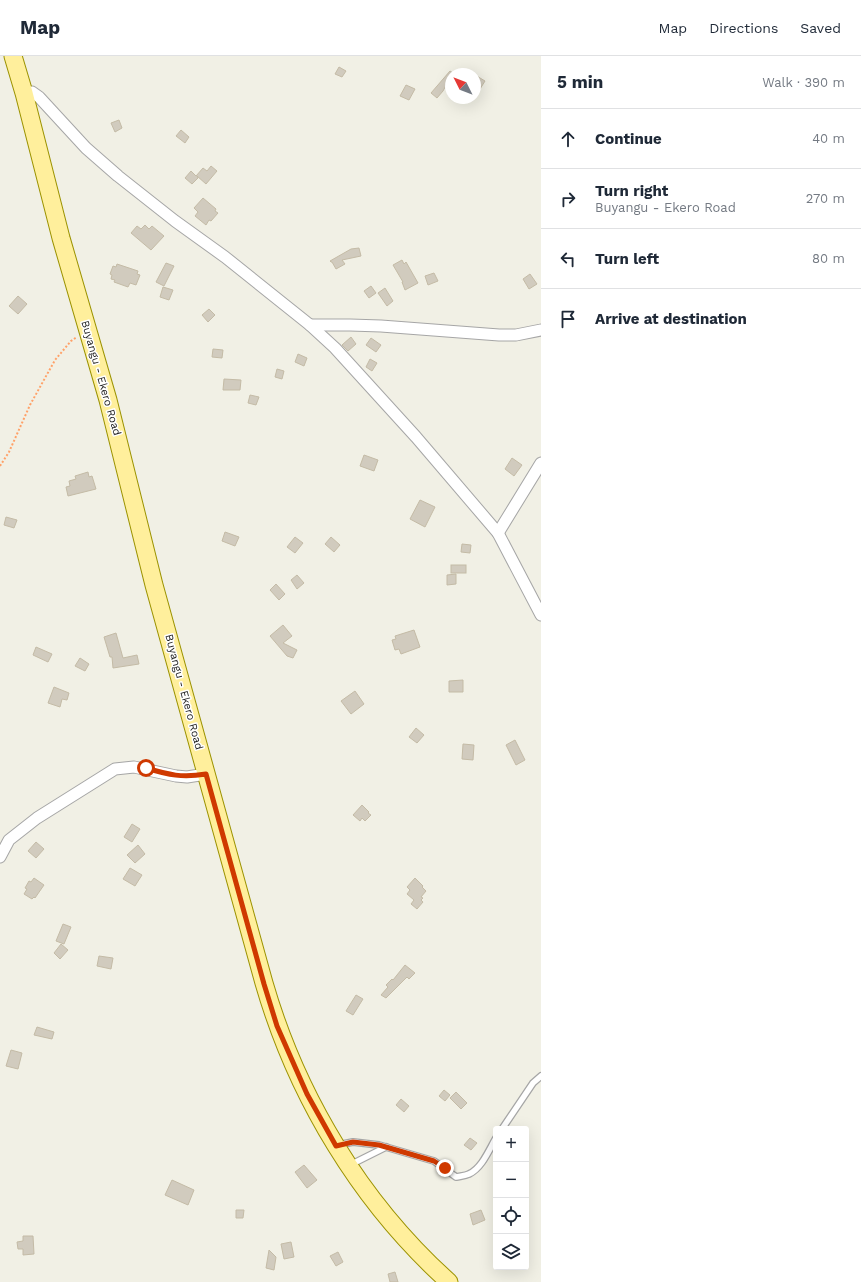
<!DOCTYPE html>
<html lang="en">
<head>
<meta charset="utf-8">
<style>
  body { margin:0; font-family:"Work Sans",sans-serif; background:#f6f6f7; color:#1f2937 }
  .controls { position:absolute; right:12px; bottom:12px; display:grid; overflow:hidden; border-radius:4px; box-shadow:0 4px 16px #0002 }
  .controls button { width:36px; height:36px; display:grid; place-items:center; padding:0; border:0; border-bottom:1px solid #e0e1e3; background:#fff; color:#1f2937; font:20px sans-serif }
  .compass { position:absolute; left:445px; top:12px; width:36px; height:36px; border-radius:50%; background:#fff; box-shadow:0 4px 16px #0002; rotate:312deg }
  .stop { position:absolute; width:12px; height:12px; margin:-9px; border:3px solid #cf3900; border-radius:50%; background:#fff }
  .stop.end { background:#cf3900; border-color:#fff; box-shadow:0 1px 4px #0008 }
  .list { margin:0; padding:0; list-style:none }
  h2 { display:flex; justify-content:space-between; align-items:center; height:52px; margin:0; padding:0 16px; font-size:17px }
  h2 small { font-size:13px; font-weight:400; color:#747a83 }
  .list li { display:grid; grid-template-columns:26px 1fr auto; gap:12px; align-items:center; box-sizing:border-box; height:60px; padding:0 16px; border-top:1px solid #e0e1e3 }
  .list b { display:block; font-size:15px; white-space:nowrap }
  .list p { margin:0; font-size:13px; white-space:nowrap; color:#747a83 }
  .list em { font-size:13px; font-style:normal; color:#747a83 }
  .icon { flex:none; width:22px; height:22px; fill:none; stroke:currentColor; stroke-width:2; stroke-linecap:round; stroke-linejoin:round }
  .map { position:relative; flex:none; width:541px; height:1226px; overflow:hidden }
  header { display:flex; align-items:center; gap:24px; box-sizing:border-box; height:56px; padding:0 20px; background:#fff; border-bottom:1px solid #e0e1e3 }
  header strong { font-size:19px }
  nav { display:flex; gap:22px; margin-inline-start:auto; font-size:14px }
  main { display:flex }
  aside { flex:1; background:#fff }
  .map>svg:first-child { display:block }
  .building { fill:#d1cbbe; stroke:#c4bba6 }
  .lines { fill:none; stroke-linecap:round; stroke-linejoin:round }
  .service-casing { stroke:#a6a6a6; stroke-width:8 }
  .minor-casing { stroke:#a6a6a6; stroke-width:13 }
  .primary-casing { stroke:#9b9200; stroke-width:19 }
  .path { stroke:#ffa168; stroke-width:2; stroke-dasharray:2 2; stroke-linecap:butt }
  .service { stroke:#fff; stroke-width:5.5 }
  .minor { stroke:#fff; stroke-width:11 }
  .primary { stroke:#ffef9c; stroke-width:17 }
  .route { stroke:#cf3900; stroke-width:5 }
  .labels { text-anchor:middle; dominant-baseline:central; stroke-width:3; stroke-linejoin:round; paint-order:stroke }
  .street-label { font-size:11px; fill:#1f1f1f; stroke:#fff }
</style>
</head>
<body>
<header>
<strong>Map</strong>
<nav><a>Map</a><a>Directions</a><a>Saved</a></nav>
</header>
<main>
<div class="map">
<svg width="541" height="1226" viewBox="0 0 541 1226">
  <rect width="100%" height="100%" fill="#f1f0e5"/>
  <g class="building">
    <polygon points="339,11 346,15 342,21 335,18"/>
    <polygon points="450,15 453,17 451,18 451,20 443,35 437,42 431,37"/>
    <polygon points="475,19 485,25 480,33 475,29"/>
    <polygon points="406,29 415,33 409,44 400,40"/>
    <polygon points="119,64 122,72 115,76 111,67"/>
    <polygon points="181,74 189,81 185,87 176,80"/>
    <polygon points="211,110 217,115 206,128 197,120 198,122 192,128 185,122 191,115 196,120 203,112 207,115"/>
    <polygon points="203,142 216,153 215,155 218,157 211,165 209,164 206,169 195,160 198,156 194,152"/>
    <polygon points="145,169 149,173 152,170 164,180 151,194 131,177 137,170 141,173"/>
    <polygon points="359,192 361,200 342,204 345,208 336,213 332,206 331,206 330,205 351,193"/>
    <polygon points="402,204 404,208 406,206 418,227 405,234 402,226 403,226 393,209"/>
    <polygon points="166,207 174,210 164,230 156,226"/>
    <polygon points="117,208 138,215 137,218 140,219 136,229 130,227 128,231 114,226 115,224 111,223 112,219 110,218 113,210 116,211"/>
    <polygon points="434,217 438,225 428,229 425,220"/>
    <polygon points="530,218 537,228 529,233 523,223"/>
    <polygon points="371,230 376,237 369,242 364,235"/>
    <polygon points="163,231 173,234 169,244 160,241"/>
    <polygon points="385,232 393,245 387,250 378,237"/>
    <polygon points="18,240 27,248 18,258 9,250"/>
    <polygon points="209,253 215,259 208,266 202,259"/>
    <polygon points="351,281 356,288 348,295 342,289"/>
    <polygon points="371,282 381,289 376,296 366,289"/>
    <polygon points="213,293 223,294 222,302 212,301"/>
    <polygon points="298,298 307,302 304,310 295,306"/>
    <polygon points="370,303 377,307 372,315 366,311"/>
    <polygon points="277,313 284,315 282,323 275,321"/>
    <polygon points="224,323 241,324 240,334 223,334"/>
    <polygon points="250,339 259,341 256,349 248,347"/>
    <polygon points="364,399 378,404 374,415 360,410"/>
    <polygon points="512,402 522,409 514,420 505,413"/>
    <polygon points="88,416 89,421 92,420 96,433 68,440 66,431 70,430 69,425 76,423 75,420"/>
    <polygon points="420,444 435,451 425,471 410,463"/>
    <polygon points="6,461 17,464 14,472 4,469"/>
    <polygon points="225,476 239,481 235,490 222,485"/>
    <polygon points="295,481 303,487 295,497 287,491"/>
    <polygon points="331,481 340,489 334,496 325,488"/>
    <polygon points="462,488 471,489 470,497 461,496"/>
    <rect x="451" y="509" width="15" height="8"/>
    <polygon points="456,518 456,528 447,529 447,519"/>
    <polygon points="297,519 304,527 297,533 291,524"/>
    <polygon points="276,528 285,538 279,544 270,534"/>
    <polygon points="283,569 292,580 283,587 297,594 293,602 287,600 270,580"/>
    <polygon points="414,574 420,591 401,598 399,593 395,594 392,584 396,583 395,580"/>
    <polygon points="116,577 123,602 137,599 139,608 113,612 112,601 110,601 104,581"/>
    <polygon points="36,591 52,598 48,606 33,599"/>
    <polygon points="80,602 89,608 85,615 75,610"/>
    <polygon points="463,624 463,636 449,636 449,625"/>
    <polygon points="54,631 69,637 67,644 62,643 60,651 48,647"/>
    <polygon points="355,635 364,648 351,658 341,645"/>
    <polygon points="416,672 424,679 417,687 409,681"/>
    <polygon points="515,684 525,704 516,709 506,689"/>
    <polygon points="463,688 474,689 473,704 462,703"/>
    <polygon points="362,749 369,756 368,757 371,759 365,765 362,762 360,765 353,759"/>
    <polygon points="132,768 140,773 132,786 124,781"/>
    <polygon points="36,786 44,793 36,802 28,795"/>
    <polygon points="138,789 145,798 135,807 127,799"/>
    <polygon points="130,812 142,819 135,830 123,823"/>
    <polygon points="34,822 44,829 35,842 34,841 32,843 24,838 27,833 25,832 29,825 31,826"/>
    <polygon points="415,822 423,830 422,831 426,835 421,841 423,842 421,844 423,846 417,853 411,848 414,844 407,838 410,834 407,831"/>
    <polygon points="63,868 71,871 64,888 56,885"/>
    <polygon points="61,888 68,894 60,903 54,897"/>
    <polygon points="99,900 113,902 111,913 97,910"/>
    <polygon points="405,909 415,917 409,923 407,921 386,942 381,939 388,931 386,929 392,923 393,924"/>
    <polygon points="356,939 363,943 353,959 346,955"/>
    <polygon points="37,971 54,976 52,983 34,979"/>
    <polygon points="11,994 22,997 18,1013 6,1010"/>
    <polygon points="444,1034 450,1039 445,1045 439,1040"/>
    <polygon points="456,1036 467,1047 461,1053 450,1042"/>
    <polygon points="401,1043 409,1050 404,1056 396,1049"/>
    <polygon points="470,1082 477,1087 471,1094 464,1089"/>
    <polygon points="304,1109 317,1124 307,1132 295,1116"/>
    <polygon points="172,1124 194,1134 188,1149 165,1139"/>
    <polygon points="236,1154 244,1154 243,1162 236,1162"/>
    <polygon points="481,1154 485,1164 473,1169 470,1158"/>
    <polygon points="23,1180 33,1180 34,1198 23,1199 23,1193 18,1193 17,1186 23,1185"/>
    <polygon points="291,1186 294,1201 284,1203 281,1188"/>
    <polygon points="269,1194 276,1201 274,1214 266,1212"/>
    <polygon points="338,1196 343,1206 336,1210 330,1200"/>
    <polygon points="395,1216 398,1226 390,1226 388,1218"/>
  </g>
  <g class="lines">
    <g class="service-casing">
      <g id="service">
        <polyline points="502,1073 533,1027 541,1020"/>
        <path d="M338,1089L353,1086L379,1089L434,1105L456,1121C460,1120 465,1120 469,1118C482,1112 489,1094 496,1082"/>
        <polyline points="350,1109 386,1091"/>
      </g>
    </g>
    <g class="minor-casing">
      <g id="minor">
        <polyline points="24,37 32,36 39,41 86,92 118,120 175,165 225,201 310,269 335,292 416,381 498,477 541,559"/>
        <polyline points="310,269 350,269 381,270 499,279 516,279 541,274"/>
        <polyline points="498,477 541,407"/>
        <polyline points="0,801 9,784 37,762 115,713 134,711 176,720 187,721 206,718"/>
      </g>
    </g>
    <g class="primary-casing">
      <path id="primary" d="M13,0L24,37L61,182L108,344L154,529L264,927C297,1041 361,1147 449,1226"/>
    </g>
    <polyline class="path" points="0,410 9,396 30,349 55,304 71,285 77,281"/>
    <use href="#service" class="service"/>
    <use href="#minor" class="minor"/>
    <use href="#primary" class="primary"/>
  </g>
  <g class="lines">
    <path class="route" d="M146,712C169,719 182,722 206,718L264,928L277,970L307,1038L336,1090L353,1086L379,1089L434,1105L445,1112"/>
  </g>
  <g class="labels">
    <g class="street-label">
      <text transform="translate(101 322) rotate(74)">Buyangu - Ekero Road</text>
      <text transform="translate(184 636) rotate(75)">Buyangu - Ekero Road</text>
    </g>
  </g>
</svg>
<div class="controls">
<button>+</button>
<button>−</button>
<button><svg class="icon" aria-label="locate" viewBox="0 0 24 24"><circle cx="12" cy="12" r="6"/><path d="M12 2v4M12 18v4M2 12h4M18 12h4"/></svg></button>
<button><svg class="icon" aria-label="layers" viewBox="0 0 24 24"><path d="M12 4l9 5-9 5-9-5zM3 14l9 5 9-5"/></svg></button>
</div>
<svg class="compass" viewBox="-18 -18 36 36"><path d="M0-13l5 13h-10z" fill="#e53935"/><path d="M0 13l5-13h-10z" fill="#747a83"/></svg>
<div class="stop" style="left:146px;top:712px"></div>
<div class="stop end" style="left:445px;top:1112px"></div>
</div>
<aside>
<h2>5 min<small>Walk · 390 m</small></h2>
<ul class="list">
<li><svg class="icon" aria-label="ahead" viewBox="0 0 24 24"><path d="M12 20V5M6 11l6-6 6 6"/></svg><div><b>Continue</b></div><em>40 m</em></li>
<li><svg class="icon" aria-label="right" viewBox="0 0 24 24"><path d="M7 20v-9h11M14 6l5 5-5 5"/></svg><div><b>Turn right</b><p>Buyangu - Ekero Road</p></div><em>270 m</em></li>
<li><svg class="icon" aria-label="left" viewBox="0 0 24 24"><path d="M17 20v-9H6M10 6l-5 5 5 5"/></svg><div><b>Turn left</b></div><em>80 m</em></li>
<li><svg class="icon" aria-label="arrive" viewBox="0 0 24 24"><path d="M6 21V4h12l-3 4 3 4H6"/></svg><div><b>Arrive at destination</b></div></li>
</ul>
</aside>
</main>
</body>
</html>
